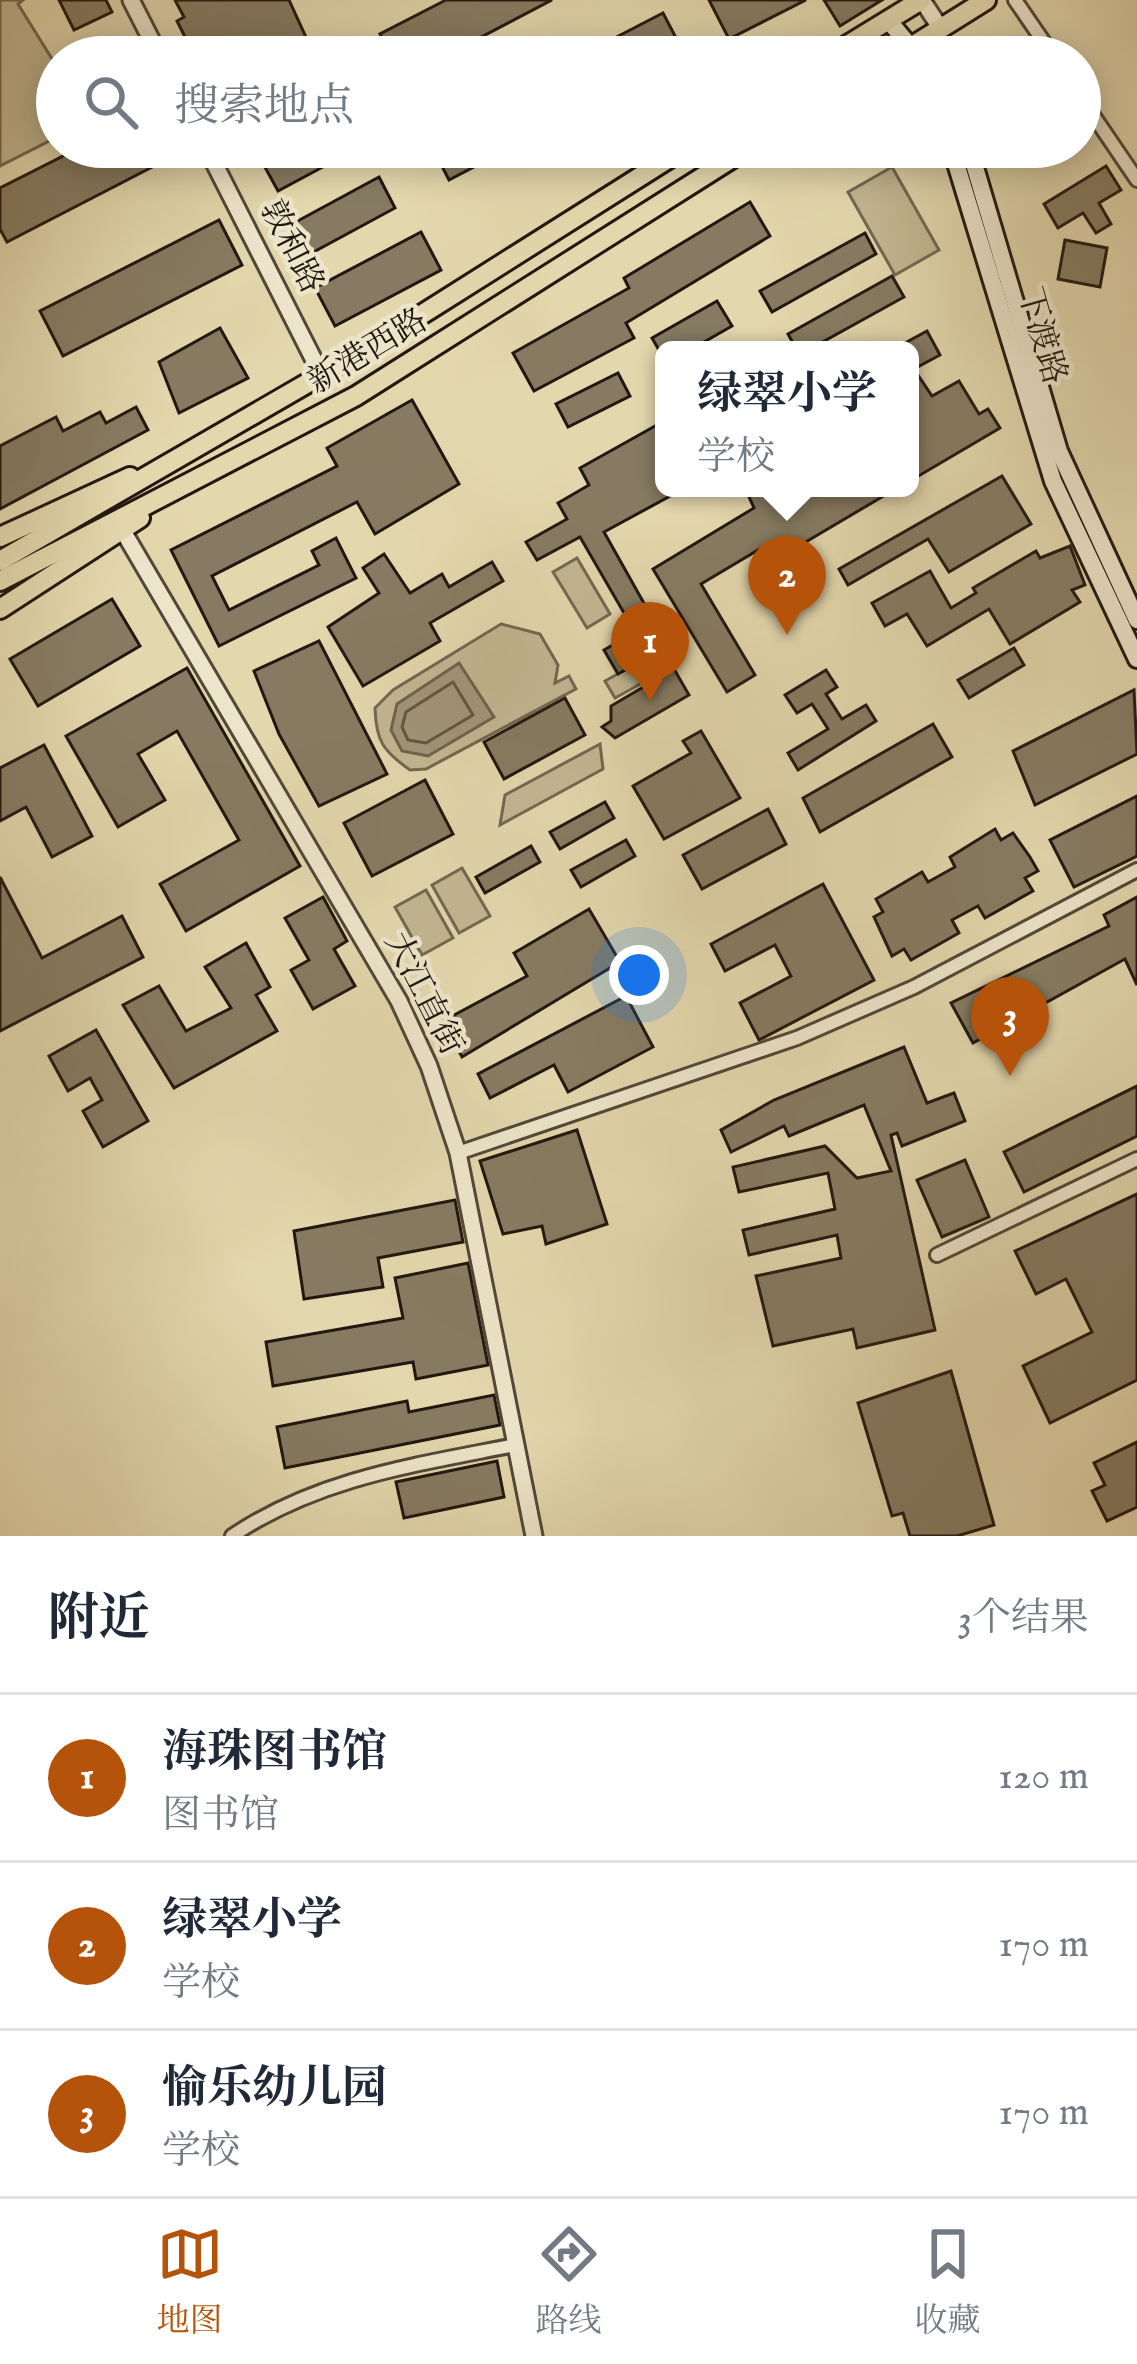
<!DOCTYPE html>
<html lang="zh">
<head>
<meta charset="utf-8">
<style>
  body { margin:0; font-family:"IM FELL English","Noto Serif SC",serif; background:#f6f6f7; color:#1f2937 }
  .you { position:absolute; left:639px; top:975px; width:42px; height:42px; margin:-30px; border:9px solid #fff; border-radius:50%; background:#1a73e8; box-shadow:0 0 0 18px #1a73e833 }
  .badge { display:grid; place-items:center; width:78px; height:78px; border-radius:50%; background:#b45309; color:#fff; font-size:39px; font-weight:700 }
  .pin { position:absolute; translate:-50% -99px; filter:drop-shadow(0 3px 6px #0008) }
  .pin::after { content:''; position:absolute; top:63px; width:42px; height:36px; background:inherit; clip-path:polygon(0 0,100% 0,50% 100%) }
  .popup { position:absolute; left:655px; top:341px; width:264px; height:156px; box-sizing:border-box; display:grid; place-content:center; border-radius:18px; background:#fff; filter:drop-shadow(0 3px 9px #0005); font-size:39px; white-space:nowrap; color:#747a83 }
  .popup b { font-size:45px; color:#1f2937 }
  .popup::after { content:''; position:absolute; left:50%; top:100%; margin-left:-24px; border:24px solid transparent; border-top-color:#fff }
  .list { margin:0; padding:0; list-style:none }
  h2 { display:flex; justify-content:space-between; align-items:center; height:156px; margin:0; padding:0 48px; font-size:51px }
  h2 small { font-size:39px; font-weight:400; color:#747a83 }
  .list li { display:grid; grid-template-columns:78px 1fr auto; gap:36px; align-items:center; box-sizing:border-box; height:168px; padding:0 48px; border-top:3px solid #e0e1e3 }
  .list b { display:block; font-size:45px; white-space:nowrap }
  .list p { margin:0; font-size:39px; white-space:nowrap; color:#747a83 }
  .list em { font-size:39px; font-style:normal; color:#747a83 }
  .icon { flex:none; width:66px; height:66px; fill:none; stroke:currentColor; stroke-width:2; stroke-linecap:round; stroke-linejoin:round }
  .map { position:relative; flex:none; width:1137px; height:1536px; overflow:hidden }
  .search { position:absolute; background:#fff; box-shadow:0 6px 30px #0003; left:36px; right:36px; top:36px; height:132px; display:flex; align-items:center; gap:30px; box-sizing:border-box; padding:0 42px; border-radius:66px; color:#747a83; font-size:45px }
  .sheet { height:660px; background:#fff }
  nav { display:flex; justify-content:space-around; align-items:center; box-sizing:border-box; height:168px; border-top:3px solid #e0e1e3; background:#fff; font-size:33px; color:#747a83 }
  nav a { display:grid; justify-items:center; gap:6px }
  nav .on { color:#b45309 }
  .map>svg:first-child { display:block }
  .green { fill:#c2b792; stroke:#726852; stroke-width:3 }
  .water { fill:#a19678; stroke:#6e644f; stroke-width:3 }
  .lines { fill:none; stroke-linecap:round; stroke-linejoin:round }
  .shore { stroke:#625744; stroke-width:3 }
  .building { fill:#867b62; stroke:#221811; stroke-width:3 }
  .minor-casing { stroke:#524838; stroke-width:18 }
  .tertiary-casing { stroke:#524838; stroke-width:21 }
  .secondary-casing { stroke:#221811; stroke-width:22 }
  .primary-casing { stroke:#221811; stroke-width:24 }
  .minor { stroke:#ede5ca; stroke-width:12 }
  .tertiary { stroke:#ede5ca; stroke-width:15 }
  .secondary { stroke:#ede5ca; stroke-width:16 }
  .primary { stroke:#e3d7ad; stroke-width:18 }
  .labels { text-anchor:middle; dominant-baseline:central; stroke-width:9; stroke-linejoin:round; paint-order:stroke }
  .street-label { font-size:33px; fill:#221811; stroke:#ede5ca }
</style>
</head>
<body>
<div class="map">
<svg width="1137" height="1536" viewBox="0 0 1137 1536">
  <rect width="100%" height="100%" fill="#e3d7ad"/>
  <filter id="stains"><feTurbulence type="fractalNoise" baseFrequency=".00167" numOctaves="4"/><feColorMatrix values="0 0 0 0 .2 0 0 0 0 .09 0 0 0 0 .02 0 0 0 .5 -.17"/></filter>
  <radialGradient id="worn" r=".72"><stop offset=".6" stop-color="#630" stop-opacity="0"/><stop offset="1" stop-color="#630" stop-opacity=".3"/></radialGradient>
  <g class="green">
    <polygon points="0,0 23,0 18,4 57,67 57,137 0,166"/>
    <polygon points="892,167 939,250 895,275 848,192"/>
    <polygon points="577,558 610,614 587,628 553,572"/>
    <path d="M501,624L540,634L558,665L555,683L569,676L576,689L426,769L410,770C383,751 376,741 375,708L393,690Z"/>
    <polygon points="668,646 678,663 615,698 605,681"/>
    <polygon points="600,744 603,769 500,825 505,795"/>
    <polygon points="462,868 490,916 459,933 432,885"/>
    <polygon points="426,890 453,938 422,955 395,907"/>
  </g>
  <polygon class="water" points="459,663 494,717 428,756 402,751 391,730 397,704"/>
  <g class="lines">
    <polygon class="shore" points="453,682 473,715 426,743 408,740 402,727 406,712"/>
  </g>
  <g class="building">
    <polygon points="59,0 106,0 112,12 74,30"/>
    <polygon points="175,0 289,0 315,57 195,57 177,21 184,17"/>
    <polygon points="446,0 552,0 443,57 392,57 380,34"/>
    <polygon points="709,0 806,0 729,39"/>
    <polygon points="824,0 882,0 840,26"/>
    <polygon points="663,13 686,57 578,57"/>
    <polygon points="81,147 191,147 7,242 0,229 0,188"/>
    <polygon points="254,147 360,147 278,191"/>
    <polygon points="432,147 512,147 449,180"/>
    <polygon points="1106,166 1121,190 1099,203 1111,224 1096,233 1083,213 1058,228 1044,204"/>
    <polygon points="379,177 395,208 308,255 292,224"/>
    <polygon points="750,202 770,236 626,323 634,338 534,391 513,353 629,288 624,278"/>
    <polygon points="219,220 242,265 63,356 40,311"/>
    <polygon points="421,232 441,270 335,326 315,288"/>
    <polygon points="865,233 876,254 772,312 760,291"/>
    <polygon points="1065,240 1107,248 1100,287 1058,279"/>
    <polygon points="892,276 904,297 808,350 797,350 788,334"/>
    <polygon points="717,301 732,326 690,350 659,350 652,338"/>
    <polygon points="220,328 248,378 179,413 159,362"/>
    <polygon points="927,331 940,355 914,369 932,396 959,381 979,414 988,409 1000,428 910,481 910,350 892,350"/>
    <polygon points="618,373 630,396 568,427 556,404"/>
    <polygon points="412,400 459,484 375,534 357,502 212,576 229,610 319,565 312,551 336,538 356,578 219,646 171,550 337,466 327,448"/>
    <polygon points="136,407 148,430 0,509 0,446 56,417 63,431 100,412 106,423"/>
    <polygon points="664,421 664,488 685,488 604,532 668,646 618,674 604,650 635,632 580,537 537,560 526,542 567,519 558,503 589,485 580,468"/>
    <polygon points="1002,476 1031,524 949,572 928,539 848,585 839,569"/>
    <polygon points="745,488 897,488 777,559 768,544 701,584 755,675 727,692 653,569 754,508"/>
    <polygon points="1070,546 1085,585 1072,590 1080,602 1010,644 989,609 927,646 907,614 885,626 872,603 930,571 951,608 976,593 973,588 1036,551 1040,558"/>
    <polygon points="384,554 410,593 442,574 449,587 492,562 503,581 430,623 440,641 363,686 328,627 379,593 363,568"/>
    <polygon points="112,599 140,646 38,706 10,659"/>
    <polygon points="319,641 387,774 319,806 279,734 254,671"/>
    <polygon points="1014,648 1024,665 969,698 958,680"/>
    <polygon points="187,668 300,866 186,931 160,884 239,840 177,731 138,754 165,800 118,827 66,736"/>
    <polygon points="674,669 689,695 615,738 602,727 611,721 611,706"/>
    <polygon points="826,670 837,687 826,694 842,719 866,705 876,721 798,770 788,753 828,729 812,704 797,713 785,695"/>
    <polygon points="1134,690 1137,754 1035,805 1013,751"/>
    <polygon points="565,698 585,735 504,779 484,742"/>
    <polygon points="933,724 952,757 820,832 803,798"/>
    <polygon points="701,731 740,798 664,839 633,786 691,753 683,741"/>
    <polygon points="44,745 92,836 52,857 26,807 0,821 0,768"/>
    <polygon points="425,780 453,834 372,876 344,823"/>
    <polygon points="1137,796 1137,856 1074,887 1050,840"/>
    <polygon points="605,802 614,818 560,849 550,832"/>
    <polygon points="768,809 786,844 702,889 683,855"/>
    <polygon points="995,829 1001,840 1013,833 1030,857 1038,871 1025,878 1033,891 985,918 978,906 952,920 959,933 911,960 904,949 892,956 874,917 883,912 876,899 922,872 928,882 955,867 950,857"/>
    <polygon points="626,840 635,856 581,887 571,870"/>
    <polygon points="531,846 540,862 485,893 476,877"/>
    <polygon points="0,877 42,958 122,916 143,957 0,1031"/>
    <polygon points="823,884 874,980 759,1040 740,1003 791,976 775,945 725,971 711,944"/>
    <polygon points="323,897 347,941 334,949 355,986 313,1009 291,970 309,960 285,918"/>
    <polygon points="1137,897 1137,985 1125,959 973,1043 951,1003 1109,926 1104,915"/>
    <polygon points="589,909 620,962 462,1057 443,1021 527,976 514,953"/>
    <polygon points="246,943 270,987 256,995 277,1031 174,1088 123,1005 159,986 186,1031 231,1008 205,967"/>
    <polygon points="626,996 653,1047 568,1092 554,1065 490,1098 478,1074"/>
    <polygon points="96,1030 148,1121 103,1147 83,1111 102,1100 90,1078 68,1091 49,1056"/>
    <polygon points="904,1047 927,1103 954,1093 965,1121 902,1146 897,1133 891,1135 935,1330 857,1348 853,1329 773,1346 756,1276 841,1258 837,1235 749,1255 743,1230 835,1209 828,1173 739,1192 733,1167 825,1146 857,1178 891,1171 864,1105 789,1136 784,1126 731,1152 721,1130 774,1100"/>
    <polygon points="1137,1086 1137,1136 1024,1192 1004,1152"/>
    <polygon points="577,1130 607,1224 546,1244 542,1226 503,1234 480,1161"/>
    <polygon points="965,1160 989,1217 942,1237 917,1180"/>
    <polygon points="1137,1194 1137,1380 1050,1423 1023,1366 1092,1332 1066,1279 1036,1294 1015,1251"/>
    <polygon points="455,1200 463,1242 378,1258 383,1287 304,1299 294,1231"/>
    <polygon points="468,1263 488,1365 416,1379 413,1362 273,1386 266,1342 403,1318 395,1278"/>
    <polygon points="951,1371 994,1525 957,1536 910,1536 903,1513 892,1516 858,1403"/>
    <polygon points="494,1395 500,1425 285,1468 277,1427 407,1401 409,1412"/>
    <polygon points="1137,1442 1137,1507 1107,1521 1092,1491 1105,1485 1094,1463"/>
    <polygon points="497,1461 504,1497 404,1518 396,1482"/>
  </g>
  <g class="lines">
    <g class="minor-casing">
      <g id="minor">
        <polyline points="1015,0 1054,57"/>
        <polyline points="1080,96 1137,180"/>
        <polyline points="458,1153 797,1038 914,987 1137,870"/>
        <polyline points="937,1255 1137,1159"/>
        <path d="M232,1536C318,1478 415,1465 515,1445"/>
      </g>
    </g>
    <g class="tertiary-casing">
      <g id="tertiary">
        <polyline points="131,0 160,57"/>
        <polyline points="922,0 941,29"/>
        <polyline points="206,147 322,376"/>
        <polyline points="123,531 399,1001 429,1066 458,1153 534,1536"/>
      </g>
    </g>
    <g class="secondary-casing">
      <g id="secondary">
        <polyline points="888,20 919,57"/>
        <polyline points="951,147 1053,481 1137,659"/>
        <polyline points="969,147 1059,451 1137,620"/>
      </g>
    </g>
    <g class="primary-casing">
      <g id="primary">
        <polyline points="828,57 921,0"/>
        <polyline points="895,57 986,0"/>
        <polyline points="0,537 130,477"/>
        <polyline points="0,561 375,344 687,147"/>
        <polyline points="0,581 356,396 750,147"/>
        <polyline points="0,609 140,518"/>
      </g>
    </g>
    <use href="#minor" class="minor"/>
    <use href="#tertiary" class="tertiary"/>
    <use href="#secondary" class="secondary"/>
    <use href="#primary" class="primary"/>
  </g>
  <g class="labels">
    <g class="street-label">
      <text transform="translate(291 247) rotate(63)">敦和路</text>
      <text transform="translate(1041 336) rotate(74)">下渡路</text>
      <text transform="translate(368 352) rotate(-31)">新港西路</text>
      <text transform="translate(423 994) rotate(63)">大江直街</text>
    </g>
  </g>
  <rect width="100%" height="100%" filter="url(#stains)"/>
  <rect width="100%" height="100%" fill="url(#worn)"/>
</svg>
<div class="you"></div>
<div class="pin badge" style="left:650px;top:701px">1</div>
<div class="pin badge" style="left:787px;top:635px">2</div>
<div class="popup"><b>绿翠小学</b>学校</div>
<div class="pin badge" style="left:1010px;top:1076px">3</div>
<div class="search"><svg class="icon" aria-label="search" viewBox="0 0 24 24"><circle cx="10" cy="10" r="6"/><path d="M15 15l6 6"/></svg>搜索地点</div>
</div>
<section class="sheet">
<h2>附近<small>3个结果</small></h2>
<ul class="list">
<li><span class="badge">1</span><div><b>海珠图书馆</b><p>图书馆</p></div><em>120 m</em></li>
<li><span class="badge">2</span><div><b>绿翠小学</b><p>学校</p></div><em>170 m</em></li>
<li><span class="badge">3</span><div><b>愉乐幼儿园</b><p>学校</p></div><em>170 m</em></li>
</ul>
</section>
<nav>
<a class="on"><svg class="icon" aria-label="map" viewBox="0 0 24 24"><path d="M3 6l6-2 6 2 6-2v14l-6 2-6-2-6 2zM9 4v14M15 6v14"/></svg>地图</a>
<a><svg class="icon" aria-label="directions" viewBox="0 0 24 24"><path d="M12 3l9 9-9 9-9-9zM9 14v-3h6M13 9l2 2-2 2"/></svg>路线</a>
<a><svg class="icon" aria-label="saved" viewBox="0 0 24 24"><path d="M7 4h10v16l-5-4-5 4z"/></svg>收藏</a>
</nav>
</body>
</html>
